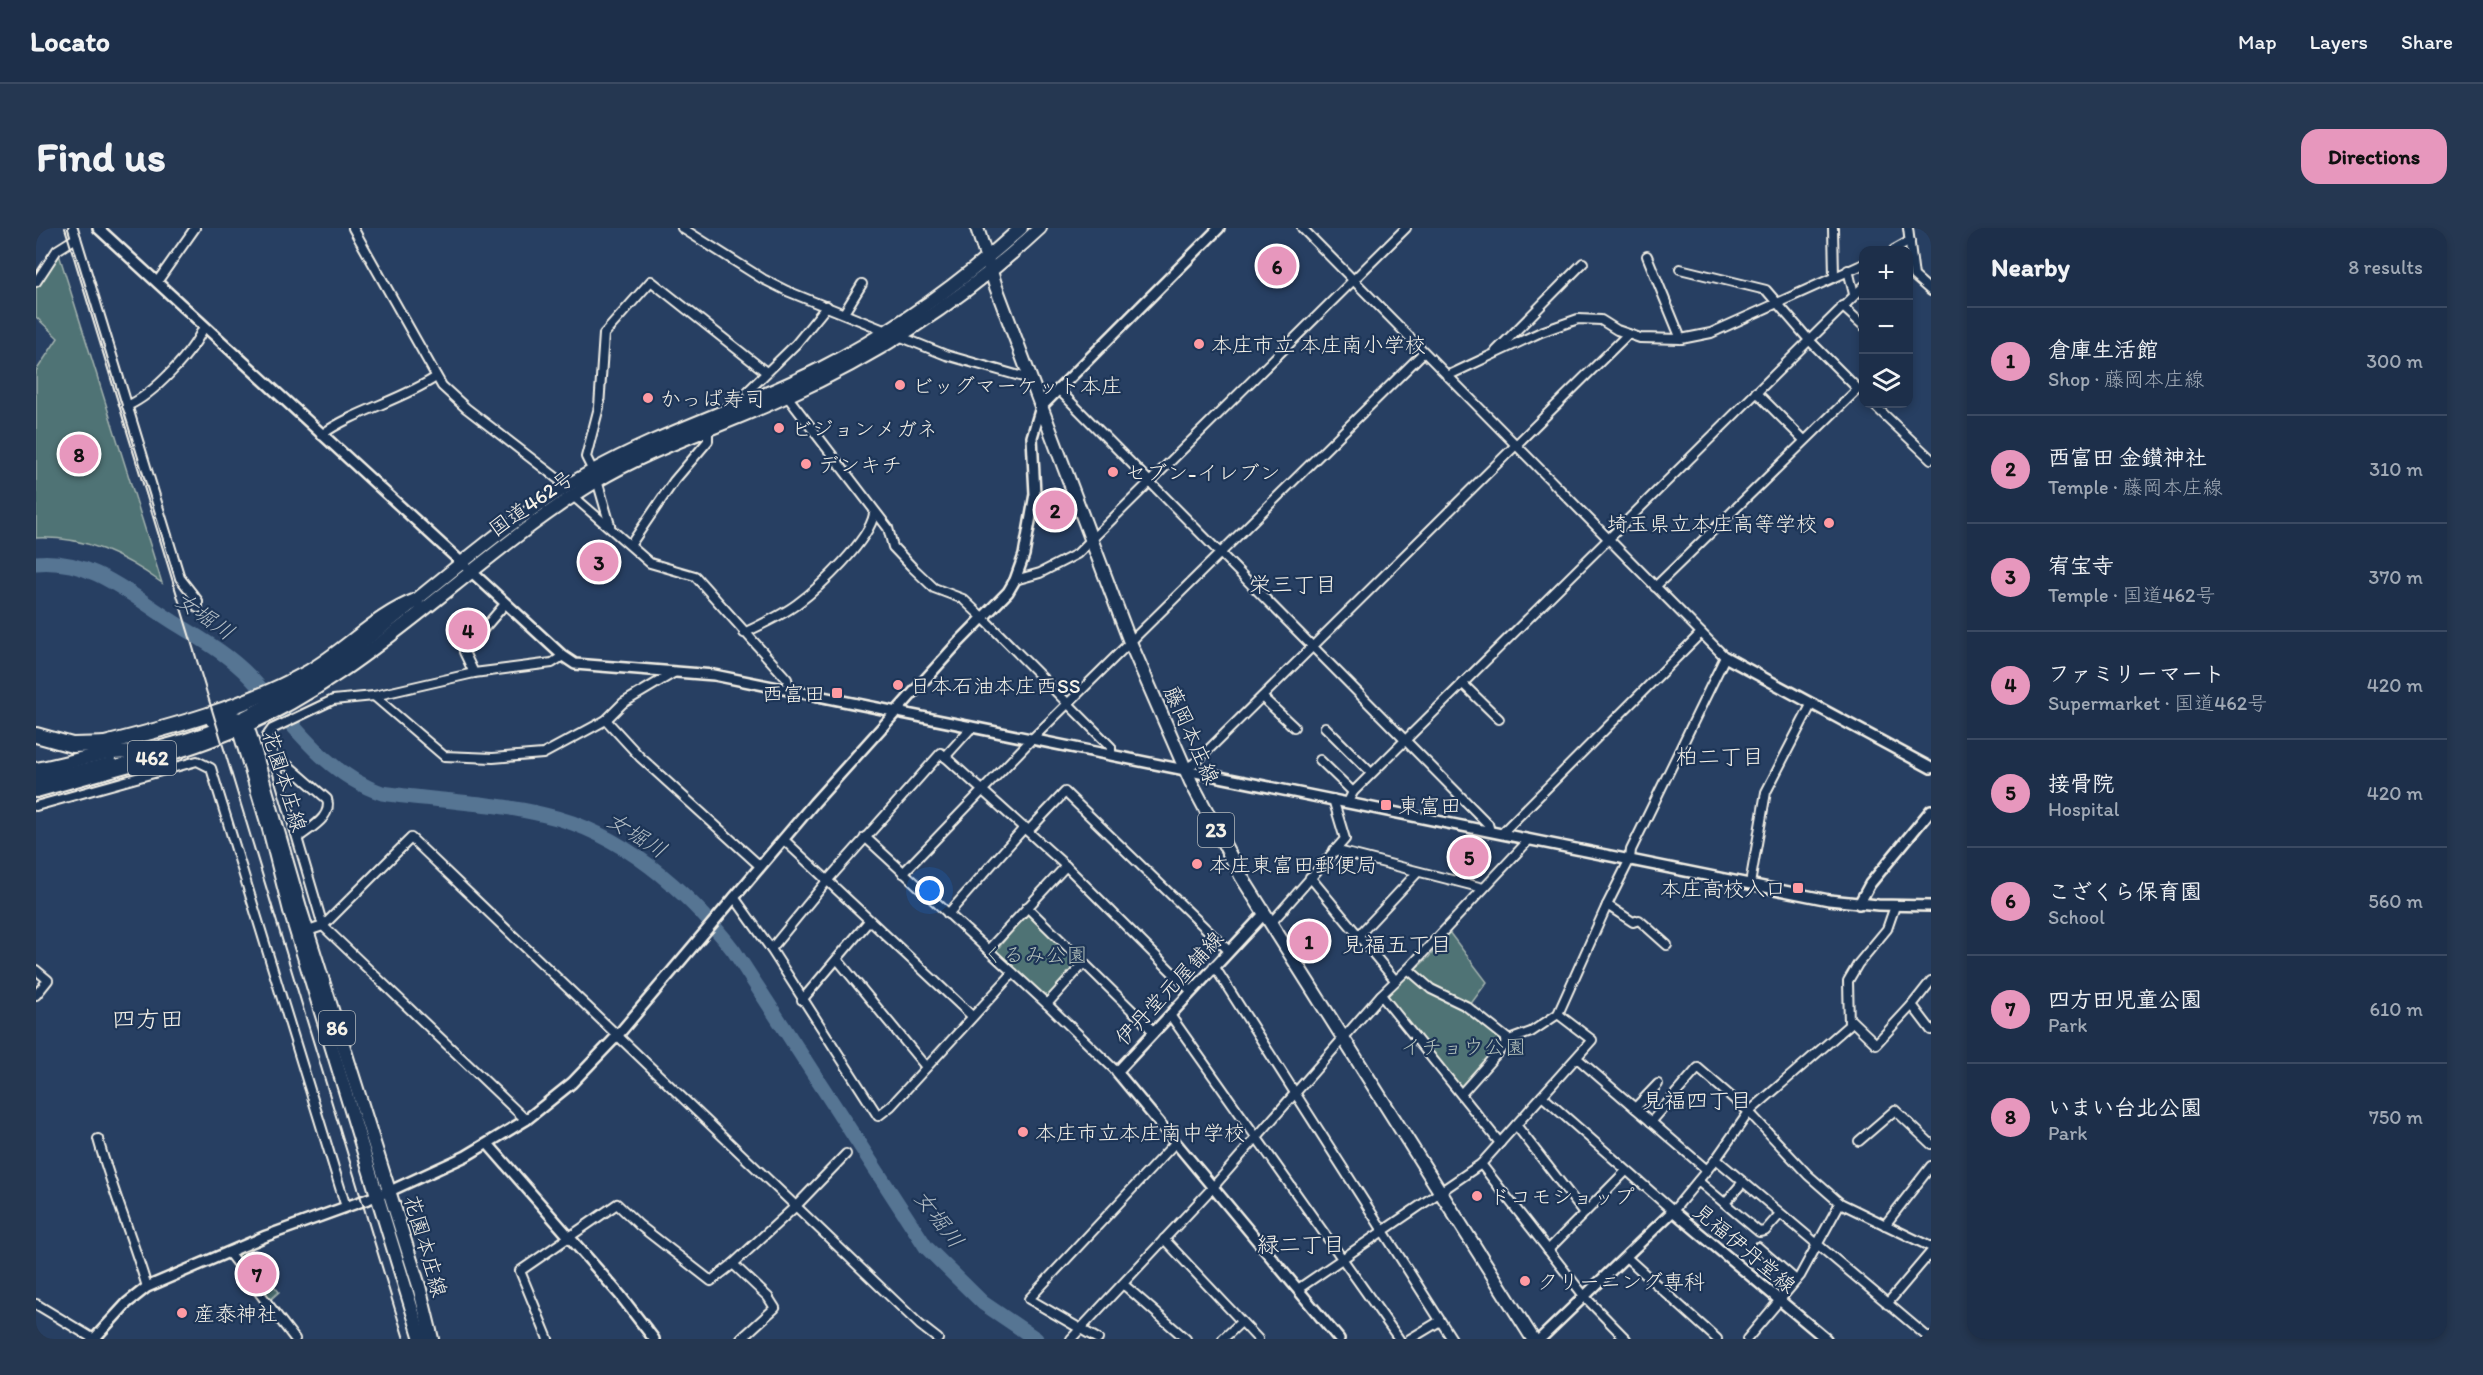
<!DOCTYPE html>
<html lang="en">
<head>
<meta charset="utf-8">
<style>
  body { margin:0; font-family:Itim,"Klee One",sans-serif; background:#253751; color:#f1f3f6 }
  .controls { position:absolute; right:18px; top:18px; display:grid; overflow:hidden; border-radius:12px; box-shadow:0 3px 9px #0003 }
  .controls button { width:54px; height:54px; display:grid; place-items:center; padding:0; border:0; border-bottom:2px solid #3b4a62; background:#1d2f4a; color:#f1f3f6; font:30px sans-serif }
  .you { position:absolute; left:894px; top:663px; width:21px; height:21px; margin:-15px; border:4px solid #fff; border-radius:50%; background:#1a73e8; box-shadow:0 0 0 9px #1a73e833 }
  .badge { display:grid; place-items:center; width:39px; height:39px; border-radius:50%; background:#e797bd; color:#111; font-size:20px; font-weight:700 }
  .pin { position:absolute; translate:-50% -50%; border:3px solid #fff; box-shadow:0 2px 6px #0006 }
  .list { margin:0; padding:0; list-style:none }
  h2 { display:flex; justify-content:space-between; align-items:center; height:78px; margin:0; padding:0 24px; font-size:26px }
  h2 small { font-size:20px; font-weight:400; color:#a0a9b5 }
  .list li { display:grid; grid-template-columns:39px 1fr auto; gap:18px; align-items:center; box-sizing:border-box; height:108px; padding:0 24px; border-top:2px solid #3b4a62 }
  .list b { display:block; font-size:22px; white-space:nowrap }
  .list p { margin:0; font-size:20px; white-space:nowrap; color:#a0a9b5 }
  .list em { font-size:20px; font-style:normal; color:#a0a9b5 }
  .icon { flex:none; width:33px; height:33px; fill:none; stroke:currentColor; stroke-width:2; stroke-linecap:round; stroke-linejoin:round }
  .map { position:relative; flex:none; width:1895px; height:1111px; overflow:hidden; border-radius:18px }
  header { display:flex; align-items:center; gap:36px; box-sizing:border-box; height:84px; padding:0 30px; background:#1d2f4a; border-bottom:2px solid #3b4a62 }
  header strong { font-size:28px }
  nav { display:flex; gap:33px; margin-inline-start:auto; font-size:21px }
  .intro { display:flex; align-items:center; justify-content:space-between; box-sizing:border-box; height:144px; padding:0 36px }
  h1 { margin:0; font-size:42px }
  .button { padding:15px 27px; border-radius:18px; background:#e797bd; color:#111; font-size:21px; font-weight:700 }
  main { display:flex; gap:36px; padding:0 36px }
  aside { flex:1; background:#1d2f4a; border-radius:18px; box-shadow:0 3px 9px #0003 }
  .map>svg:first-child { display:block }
  .green { fill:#507374; stroke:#a2b2ae; stroke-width:1.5 }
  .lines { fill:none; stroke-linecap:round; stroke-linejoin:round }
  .river { stroke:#567493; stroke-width:15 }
  .minor-casing { stroke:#f4f1e8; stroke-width:12 }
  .tertiary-casing { stroke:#f4f1e8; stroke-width:14 }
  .primary-casing { stroke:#f4f1e8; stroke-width:16 }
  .trunk-casing { stroke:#f4f1e8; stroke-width:16 }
  .motorway-casing { stroke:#f4f1e8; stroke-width:18 }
  .minor { stroke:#1d3557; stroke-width:8 }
  .tertiary { stroke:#1d3557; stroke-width:9 }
  .primary { stroke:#1d3557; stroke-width:12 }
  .trunk { stroke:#1d3557; stroke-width:12 }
  .motorway { stroke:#1d3557; stroke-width:14 }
  .rail { stroke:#f4f1e8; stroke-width:2 }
  .poi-dot { fill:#ff9aa2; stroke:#1d3557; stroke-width:2 }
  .labels { text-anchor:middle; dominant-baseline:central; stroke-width:4.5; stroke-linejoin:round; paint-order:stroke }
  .shield { fill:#1d3557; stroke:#b4b9bc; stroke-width:1.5 }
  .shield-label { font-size:20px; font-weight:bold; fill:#f4f1e8 }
  .poi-label { font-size:21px; fill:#f4f1e8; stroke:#1d3557; text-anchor:start }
  .street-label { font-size:21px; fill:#f4f1e8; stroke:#1d3557 }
  .park-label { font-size:21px; fill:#b2bfba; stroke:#1d3557 }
  .neighbourhood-label { font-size:22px; fill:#f4f1e8; stroke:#1d3557 }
  .water-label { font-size:22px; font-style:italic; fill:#b5bfc6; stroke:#1d3557 }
  .quarter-label { font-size:24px; fill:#f4f1e8; stroke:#1d3557 }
</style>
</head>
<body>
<header>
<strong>Locato</strong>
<nav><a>Map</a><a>Layers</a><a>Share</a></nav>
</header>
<div class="intro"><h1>Find us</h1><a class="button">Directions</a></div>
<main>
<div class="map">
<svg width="1895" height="1111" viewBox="0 0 1895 1111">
  <rect width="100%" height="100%" fill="#273f62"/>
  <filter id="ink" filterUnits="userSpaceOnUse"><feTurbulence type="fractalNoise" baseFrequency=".0167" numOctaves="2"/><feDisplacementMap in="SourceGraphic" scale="12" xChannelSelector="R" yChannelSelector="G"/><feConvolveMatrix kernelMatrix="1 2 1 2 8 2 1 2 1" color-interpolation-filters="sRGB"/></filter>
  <g filter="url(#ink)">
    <g class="green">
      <path d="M22,23L126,355C87,327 49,308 0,310V143L22,110L0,89V58Z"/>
      <polygon points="990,686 994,687 1042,733 1042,737 1013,770 1010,770 959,724"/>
      <polygon points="1413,704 1451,754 1434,777 1467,810 1468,814 1425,862 1352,770 1352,766 1393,729"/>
      <polygon points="210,1023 243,1064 233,1073 197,1027"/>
    </g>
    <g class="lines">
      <path class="river" d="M0,335C55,330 92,365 136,393C163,410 191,425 214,449C255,492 287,545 346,565C400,573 456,574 509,587C585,604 651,662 698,723L890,1019L947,1075L1000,1111"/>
      <g class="minor-casing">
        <g id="minor">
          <polyline points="37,0 144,350 162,373 162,380"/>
          <polyline points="317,0 406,158 430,180 531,258"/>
          <polyline points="646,0 727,51 751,63 910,127 994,151"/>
          <polyline points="1266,0 1689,429 1595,622 1594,631 1571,677 1522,786 1495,804 1473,812 1425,866"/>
          <polyline points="1797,0 1798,48"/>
          <polyline points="1872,0 1878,48 1895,63"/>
          <polyline points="1858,22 1874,13"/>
          <polyline points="1611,28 1645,111"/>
          <polyline points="1812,42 1818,66"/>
          <polyline points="0,54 21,22 40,10"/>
          <polyline points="121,54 159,0"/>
          <polyline points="1806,78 1828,98"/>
          <polyline points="808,85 826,56"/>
          <polyline points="1460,123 1547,35"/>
          <polyline points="1411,148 1505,104 1542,91 1565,92 1581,102 1604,110 1645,111 1675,105 1828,36"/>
          <polyline points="1022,161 1452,596 1454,603"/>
          <polyline points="1720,164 1768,212"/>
          <polyline points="751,168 852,300 857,319 876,339 898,360 927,371 947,390 1075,519 1075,527"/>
          <polyline points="716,172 712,163 760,116 791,78"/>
          <polyline points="1837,176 1895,231"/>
          <path d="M91,178C117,167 158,124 168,98"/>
          <path d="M285,207C320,182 364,173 400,149"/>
          <polyline points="557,243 550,229 563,179 568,106 615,53 730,144"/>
          <polyline points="561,252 574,297"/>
          <polyline points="537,268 614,335 659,348 751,451 754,462"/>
          <polyline points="595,316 638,253 672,213 672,202"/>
          <polyline points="979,352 1004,345 1041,326 1370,0"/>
          <polyline points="1619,359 1822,161 1773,112 1730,62 1644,41"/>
          <path d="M708,405C726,396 745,388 761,376C784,359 833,313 838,286"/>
          <polyline points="438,445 428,424 469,376"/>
          <polyline points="1426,455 1463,491"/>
          <polyline points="338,468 408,528 457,530 507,526 570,492 587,475 639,444"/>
          <polyline points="1226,469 1258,499"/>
          <polyline points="570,492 604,529 724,638"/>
          <polyline points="1289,499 1335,545"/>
          <polyline points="909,529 936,499"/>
          <polyline points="1284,532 1317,564"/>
          <path d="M244,536L253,538L291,571C297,589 274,600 262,610"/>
          <polyline points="1149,541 1160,534 1592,106"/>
          <polyline points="1312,574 1317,564 1828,58"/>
          <polyline points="0,578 161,533 175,540 310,979"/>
          <polyline points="992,603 1029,564 1192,722"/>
          <polyline points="1466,605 1665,405"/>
          <polyline points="829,609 1011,776 1081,844"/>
          <polyline points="747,611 936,788"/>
          <polyline points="1298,622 1447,660"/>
          <polyline points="867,645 996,511 1387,125"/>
          <polyline points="1274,649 1359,752"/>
          <polyline points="1714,656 1730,564 1776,475"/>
          <polyline points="698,669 735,721 842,888 855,878 977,745"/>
          <polyline points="1571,677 1597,694 1603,692 1631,717"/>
          <polyline points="991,679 1118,804"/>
          <polyline points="912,686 989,599"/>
          <polyline points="1235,695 1309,611 1297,571"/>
          <polyline points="272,703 287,698 375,610 884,1097 902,1111"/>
          <polyline points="1323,707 1381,645"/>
          <polyline points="735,721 790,654 905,525 1030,638 1155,763"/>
          <polyline points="952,722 1030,638"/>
          <polyline points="801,731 890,839"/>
          <polyline points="1178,738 1416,1111"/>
          <polyline points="1372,741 1395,761 1430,778 1473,812"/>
          <polyline points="0,742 12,752 0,767"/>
          <polyline points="1895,753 1876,777 1895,802"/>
          <polyline points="1345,767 1464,915"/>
          <polyline points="766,772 833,693"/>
          <polyline points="1011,776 1048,735"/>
          <polyline points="1134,787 1363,1111"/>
          <polyline points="1815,792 1840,816 1876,777"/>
          <polyline points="1541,830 1671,942"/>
          <polyline points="1506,868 1637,983 1680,931 1713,884 1813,797 1812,753 1822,736 1851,701 1859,678"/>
          <polyline points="1599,880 1622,856"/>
          <polyline points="490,892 287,698 231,508 236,501 297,472 338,468 438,445 516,435 527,428"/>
          <polyline points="1615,894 1662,840 1713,884 1772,947 1804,975 1895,1019"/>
          <polyline points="1480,897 1548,985"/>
          <path d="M62,911C76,961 96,1009 111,1059"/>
          <polyline points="1823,913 1859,882 1895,916"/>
          <polyline points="1680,931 1894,1111"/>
          <polyline points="1445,936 1549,1069 1590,1111"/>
          <polyline points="1662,953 1723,1004 1729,1003 1744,986"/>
          <polyline points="1689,975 1707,954"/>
          <polyline points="1849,997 1895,938"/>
          <polyline points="1128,1011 1222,1111"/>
          <polyline points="1722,1019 1760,1052"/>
          <polyline points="1512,1022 1590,943"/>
          <polyline points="192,1024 259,1111"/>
          <polyline points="1590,1029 1681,1111"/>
          <polyline points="697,1036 760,978 810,926"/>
          <polyline points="1087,1056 1150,1111"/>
          <polyline points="1262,1061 1445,936 1556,812 1522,786"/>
          <polyline points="0,1076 58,1111"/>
          <polyline points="1851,1076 1895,1024"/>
          <polyline points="512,1111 484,1043 581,976 603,997 675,1053 697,1036 732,1069 739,1080 705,1111"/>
          <polyline points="1035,1111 1178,958 1345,767 1372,741 1493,612"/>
          <polyline points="1062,1111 993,1071 1139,915"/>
          <polyline points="1187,1111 1205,1094"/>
          <polyline points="1374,1111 1404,1093"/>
          <polyline points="1711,1111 1764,1048 1804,975"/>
        </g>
      </g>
      <g class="tertiary-casing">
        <g id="tertiary">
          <polyline points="62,0 527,428 539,436 678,447 1793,672 1842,677 1895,678"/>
          <polyline points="1689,429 1895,540"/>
          <polyline points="1823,676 1834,656 1895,582"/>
          <polyline points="1229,685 1081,844 1303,1111"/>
          <polyline points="452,916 584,1067 618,1111"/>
          <polyline points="58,1111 91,1075 111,1059 230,1008 354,963 430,928 490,892 536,855 582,807 778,575 921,416 972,364 979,352 988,327 999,266 996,209 1005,179 1183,0"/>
          <polyline points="1504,1111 1637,983 1790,1111"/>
        </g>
      </g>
      <g class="primary-casing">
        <g id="primary">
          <polyline points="941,0 960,59 1094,414 1155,554 1205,648 1497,1111"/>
          <polyline points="203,492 203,502 233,601 254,683 385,1111"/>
          <polyline points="204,492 211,498 215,510 265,683 383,1058 396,1111"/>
        </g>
      </g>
      <g class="trunk-casing">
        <g id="trunk">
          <path d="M110,531C134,527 157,519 180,510C326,456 428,334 559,254C618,218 688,198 751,168C846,125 928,71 1004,0"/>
          <path d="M0,541C22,537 45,530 67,526C84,524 102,525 118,521C142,515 167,507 189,498C328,439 424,317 555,244C628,203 709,179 784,141C857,104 925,55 985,0"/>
          <polyline points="0,552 75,536"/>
        </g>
      </g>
      <g class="motorway-casing">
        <g id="motorway">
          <polyline points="177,492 193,489 203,492"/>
          <polyline points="0,507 36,517 74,516"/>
          <path d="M65,517C136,499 208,480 273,444C310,423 340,388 380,373"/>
          <polyline points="0,562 119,529"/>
        </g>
      </g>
      <use href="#minor" class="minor"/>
      <use href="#tertiary" class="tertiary"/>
      <use href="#primary" class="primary"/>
      <use href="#trunk" class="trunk"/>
      <use href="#motorway" class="motorway"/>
      <polyline class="rail" points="29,0 368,1111"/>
    </g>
  </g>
  <g class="poi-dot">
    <circle cx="1163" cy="116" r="6"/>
    <circle cx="864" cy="157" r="6"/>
    <circle cx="612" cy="170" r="6"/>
    <circle cx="743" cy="200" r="6"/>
    <circle cx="770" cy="236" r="6"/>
    <circle cx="1077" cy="244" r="6"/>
    <circle cx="1793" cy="295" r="6"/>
    <circle cx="862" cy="457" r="6"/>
    <rect x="795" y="459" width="12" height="12" rx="3"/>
    <rect x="1344" y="571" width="12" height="12" rx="3"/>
    <circle cx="1161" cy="636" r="6"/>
    <rect x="1756" y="654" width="12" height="12" rx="3"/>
    <circle cx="987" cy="904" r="6"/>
    <circle cx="1441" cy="968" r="6"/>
    <circle cx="1489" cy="1053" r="6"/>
    <circle cx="146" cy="1085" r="6"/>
  </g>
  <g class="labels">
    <g class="shield">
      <rect x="92" y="513" width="48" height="34" rx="4.5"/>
      <rect x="1162" y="585" width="36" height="34" rx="4.5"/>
      <rect x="283" y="783" width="36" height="34" rx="4.5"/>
    </g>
    <g class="shield-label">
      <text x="116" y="530">462</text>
      <text x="1180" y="602">23</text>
      <text x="301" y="800">86</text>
    </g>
    <g class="poi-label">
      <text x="1175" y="116">本庄市立 本庄南小学校</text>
      <text x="876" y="157">ビッグマーケット本庄</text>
      <text x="624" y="170">かっぱ寿司</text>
      <text x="755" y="200">ビジョンメガネ</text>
      <text x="782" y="236">デンキチ</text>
      <text x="1089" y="244">セブン-イレブン</text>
      <text x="1781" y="295" text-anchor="end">埼玉県立本庄高等学校</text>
      <text x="874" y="457">日本石油本庄西SS</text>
      <text x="789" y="465" text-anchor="end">西富田</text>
      <text x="1362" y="577">東富田</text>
      <text x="1173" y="636">本庄東富田郵便局</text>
      <text x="1750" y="660" text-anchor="end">本庄高校入口</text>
      <text x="999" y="904">本庄市立本庄南中学校</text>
      <text x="1453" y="968">ドコモショップ</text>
      <text x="1501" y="1053">クリーニング専科</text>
      <text x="158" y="1085">産泰神社</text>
    </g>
    <g class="street-label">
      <text transform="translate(495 275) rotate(-35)">国道462号</text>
      <text transform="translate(1156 507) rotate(66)">藤岡本庄線</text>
      <text transform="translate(249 553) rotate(73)">花園本庄線</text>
      <text transform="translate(1133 760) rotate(-47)">伊丹堂元屋舗線</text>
      <text transform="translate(390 1018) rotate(74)">花園本庄線</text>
      <text transform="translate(1709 1020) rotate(40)">見福伊丹堂線</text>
    </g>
    <g class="park-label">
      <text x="999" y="726">くるみ公園</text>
      <text x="1427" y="818">イチョウ公園</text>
    </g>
    <g class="neighbourhood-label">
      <text x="1257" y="356">栄三丁目</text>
      <text x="1684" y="528">柏二丁目</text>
      <text x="1361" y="716">見福五丁目</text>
      <text x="1661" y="872">見福四丁目</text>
      <text x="1265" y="1016">緑二丁目</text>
    </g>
    <g class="water-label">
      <text transform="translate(169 388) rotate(35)">女堀川</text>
      <text transform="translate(601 607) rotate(32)">女堀川</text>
      <text transform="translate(903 991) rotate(53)">女堀川</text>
    </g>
    <g class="quarter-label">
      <text x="112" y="790">四方田</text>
    </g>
  </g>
</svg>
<div class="controls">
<button>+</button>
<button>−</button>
<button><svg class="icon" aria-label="layers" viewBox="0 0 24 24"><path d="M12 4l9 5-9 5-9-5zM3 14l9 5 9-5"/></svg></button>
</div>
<div class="you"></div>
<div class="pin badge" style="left:1273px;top:713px">1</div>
<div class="pin badge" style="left:1019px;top:282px">2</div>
<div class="pin badge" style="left:563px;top:334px">3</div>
<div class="pin badge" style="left:432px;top:402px">4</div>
<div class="pin badge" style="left:1433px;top:629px">5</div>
<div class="pin badge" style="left:1241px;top:38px">6</div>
<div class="pin badge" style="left:221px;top:1046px">7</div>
<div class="pin badge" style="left:43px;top:226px">8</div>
</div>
<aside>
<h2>Nearby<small>8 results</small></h2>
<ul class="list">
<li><span class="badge">1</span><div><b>倉庫生活館</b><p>Shop · 藤岡本庄線</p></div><em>300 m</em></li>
<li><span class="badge">2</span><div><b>西富田 金鑚神社</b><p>Temple · 藤岡本庄線</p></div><em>310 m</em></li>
<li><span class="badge">3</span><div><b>宥宝寺</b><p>Temple · 国道462号</p></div><em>370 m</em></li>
<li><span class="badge">4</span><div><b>ファミリーマート</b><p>Supermarket · 国道462号</p></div><em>420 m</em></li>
<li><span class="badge">5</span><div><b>接骨院</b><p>Hospital</p></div><em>420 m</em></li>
<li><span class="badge">6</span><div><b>こざくら保育園</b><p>School</p></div><em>560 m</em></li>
<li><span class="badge">7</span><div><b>四方田児童公園</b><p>Park</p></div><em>610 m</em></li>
<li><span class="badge">8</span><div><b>いまい台北公園</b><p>Park</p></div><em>750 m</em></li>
</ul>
</aside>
</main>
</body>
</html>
